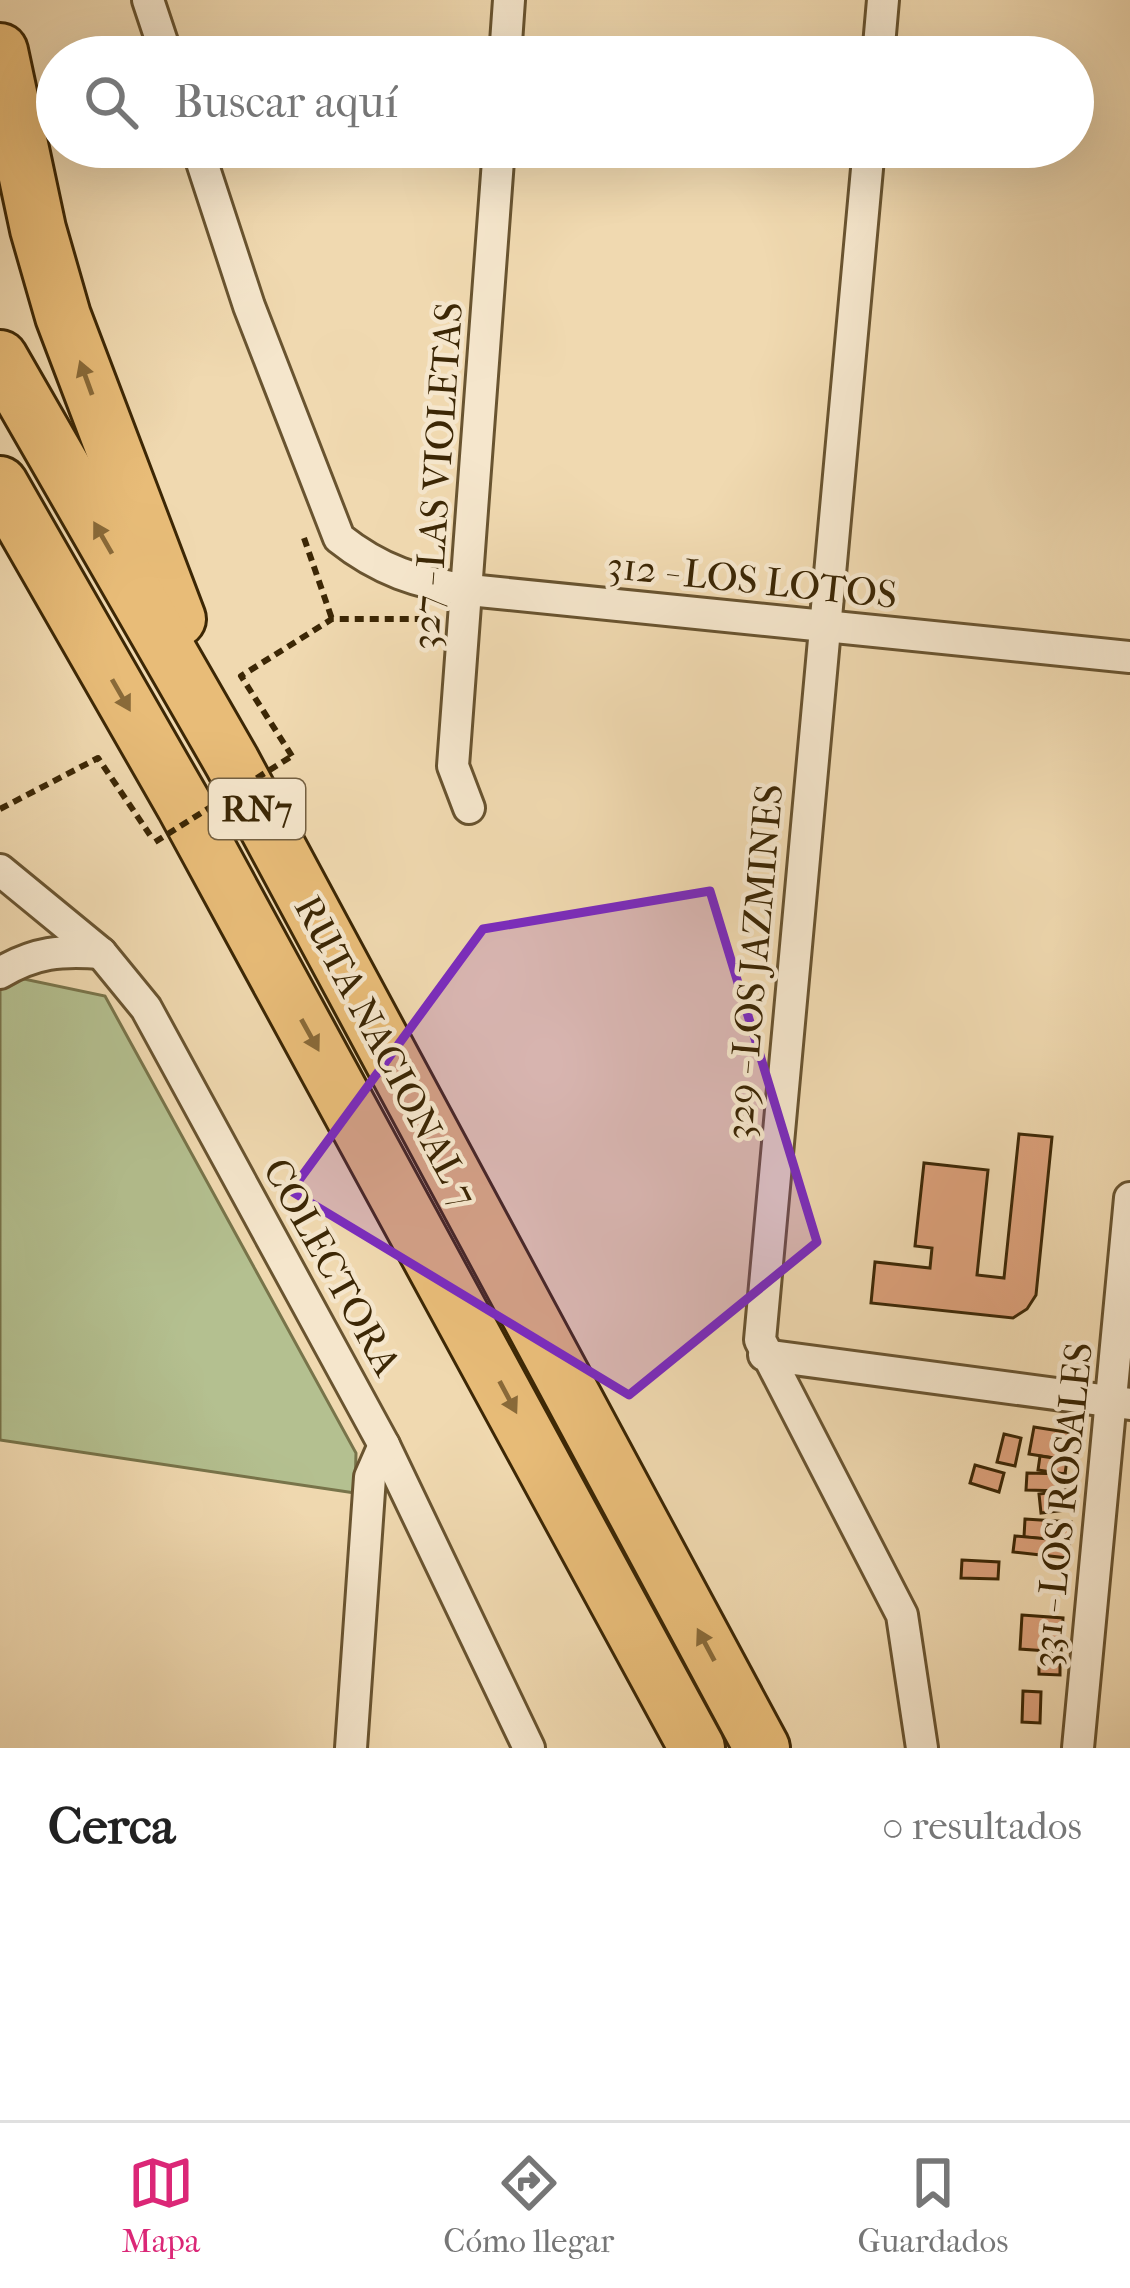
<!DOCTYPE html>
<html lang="es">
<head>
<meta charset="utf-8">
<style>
  body { margin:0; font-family:"IM FELL French Canon",serif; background:#f6f6f6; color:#222 }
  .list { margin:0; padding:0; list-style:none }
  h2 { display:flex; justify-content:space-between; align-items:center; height:156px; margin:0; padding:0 48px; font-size:51px }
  h2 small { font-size:39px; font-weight:400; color:#767676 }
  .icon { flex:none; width:66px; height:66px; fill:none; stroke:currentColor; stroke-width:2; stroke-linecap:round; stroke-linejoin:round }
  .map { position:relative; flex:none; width:1130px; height:1748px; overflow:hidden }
  .search { position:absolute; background:#fff; box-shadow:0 12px 48px #0002; left:36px; right:36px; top:36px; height:132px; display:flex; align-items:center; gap:30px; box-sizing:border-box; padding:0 42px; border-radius:66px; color:#767676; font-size:45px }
  .sheet { height:372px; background:#fff }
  nav { display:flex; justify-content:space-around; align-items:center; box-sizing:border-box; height:168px; border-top:3px solid #e0e0e0; background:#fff; font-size:33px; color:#767676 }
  nav a { display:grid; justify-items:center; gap:6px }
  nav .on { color:#db2777 }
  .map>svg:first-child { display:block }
  .green { fill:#b4c090; stroke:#78744a; stroke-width:3 }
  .building { fill:#dda17b; stroke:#3c2705; stroke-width:3 }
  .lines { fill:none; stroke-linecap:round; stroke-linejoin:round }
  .street-casing { stroke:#695430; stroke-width:36 }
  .highway-casing { stroke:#3c2705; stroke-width:60 }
  .path { stroke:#3c2705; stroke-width:6; stroke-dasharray:9 6; stroke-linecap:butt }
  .street { stroke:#f5e6cc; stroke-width:30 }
  .highway { stroke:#e8bc78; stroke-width:54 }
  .path-bridge { stroke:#3c2705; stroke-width:6; stroke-dasharray:9 6; stroke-linecap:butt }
  .oneway { fill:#896a39 }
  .marked { fill:#7b2cbf; fill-opacity:0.2; stroke:#7b2cbf; stroke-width:9; stroke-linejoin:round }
  .labels { text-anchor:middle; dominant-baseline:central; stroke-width:9; stroke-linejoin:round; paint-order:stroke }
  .shield { fill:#f5e6cc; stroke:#746041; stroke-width:3 }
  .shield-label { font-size:36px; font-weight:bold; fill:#3c2705 }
  .street-label { font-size:39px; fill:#3c2705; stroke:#f5e6cc }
</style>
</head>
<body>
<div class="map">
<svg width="1130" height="1748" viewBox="0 0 1130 1748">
  <rect width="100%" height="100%" fill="#f0d9b0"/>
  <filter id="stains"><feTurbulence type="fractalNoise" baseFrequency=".00167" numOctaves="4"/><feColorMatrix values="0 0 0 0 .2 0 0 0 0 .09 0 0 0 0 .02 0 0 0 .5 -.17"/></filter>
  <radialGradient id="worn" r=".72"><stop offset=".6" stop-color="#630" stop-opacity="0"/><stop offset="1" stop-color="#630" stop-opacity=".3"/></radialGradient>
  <polygon class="green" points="0,974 105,996 356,1453 355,1493 0,1440"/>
  <g class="building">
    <polygon points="1019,1134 1052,1137 1036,1295 1027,1309 1013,1318 871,1303 875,1262 930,1268 932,1248 915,1246 924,1163 988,1170 977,1275 1004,1278"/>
    <polygon points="1034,1427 1072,1433 1067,1460 1029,1454"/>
    <polygon points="1004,1434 1021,1438 1015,1466 997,1462"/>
    <polygon points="1040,1456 1067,1460 1065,1474 1038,1470"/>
    <polygon points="975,1465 1004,1473 999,1492 970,1483"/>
    <polygon points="1027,1473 1065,1474 1065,1491 1026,1490"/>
    <polygon points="1065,1491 1067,1510 1041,1513 1039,1494"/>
    <polygon points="1025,1519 1071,1522 1070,1541 1024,1537"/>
    <polygon points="1015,1536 1070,1541 1068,1558 1013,1552"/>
    <polygon points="962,1560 999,1562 998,1579 961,1578"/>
    <polygon points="1022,1615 1063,1618 1061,1652 1020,1649"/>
    <polygon points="1039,1663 1060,1663 1060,1675 1039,1674"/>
    <polygon points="1023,1691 1041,1692 1040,1723 1022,1722"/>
  </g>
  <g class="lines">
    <g class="street-casing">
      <g id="street">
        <polyline points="148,0 167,57"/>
        <polyline points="505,57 509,0"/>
        <polyline points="878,57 883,0"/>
        <path d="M197,147L249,306L339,538C379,570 418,583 469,590L1130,657"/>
        <polyline points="869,147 760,1340 902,1615 922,1748"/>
        <polyline points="469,808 453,766 499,147"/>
        <polyline points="0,870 101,953 146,1008 384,1445 529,1748"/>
        <path d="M0,973C35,952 61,950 101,953"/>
        <polyline points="764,1355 1130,1404"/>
        <polyline points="351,1748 370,1477 384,1445"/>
        <polyline points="1078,1748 1130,1198"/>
      </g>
    </g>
    <g class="highway-casing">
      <g id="highway">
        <polyline points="0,51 38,229 63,316 178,619"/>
        <polyline points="0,358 232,762 762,1748"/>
        <polyline points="0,484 184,805 697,1748"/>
      </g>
    </g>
    <g class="path">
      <polyline points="304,538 332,619"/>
      <polyline points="292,756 241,676 332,619 438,619"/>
      <polyline points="0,809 98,758 150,835"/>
    </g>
    <use href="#street" class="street"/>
    <use href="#highway" class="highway"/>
    <polyline class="path-bridge" points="155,842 292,756"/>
  </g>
  <defs><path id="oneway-solid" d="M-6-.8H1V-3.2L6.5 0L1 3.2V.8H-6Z" transform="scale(3)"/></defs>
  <g class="oneway">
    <use href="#oneway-solid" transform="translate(86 378) rotate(-110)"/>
    <use href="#oneway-solid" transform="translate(103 538) rotate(-120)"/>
    <use href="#oneway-solid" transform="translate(121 695) rotate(60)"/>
    <use href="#oneway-solid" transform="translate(310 1035) rotate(61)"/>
    <use href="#oneway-solid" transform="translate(508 1397) rotate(62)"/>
    <use href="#oneway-solid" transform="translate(706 1645) rotate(-118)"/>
  </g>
  <path class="marked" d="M710,891L817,1242L629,1395L291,1191L483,929Z"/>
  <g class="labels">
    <rect class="shield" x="209" y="779" width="96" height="60" rx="9"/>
    <g class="shield-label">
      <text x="257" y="809">RN7</text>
    </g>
    <g class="street-label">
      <text transform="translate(437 476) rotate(-86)">327 - LAS VIOLETAS</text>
      <text transform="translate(752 580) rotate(6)">312 - LOS LOTOS</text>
      <text transform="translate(754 962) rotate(-85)">329 - LOS JAZMINES</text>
      <text transform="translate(386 1051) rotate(62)">RUTA NACIONAL 7</text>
      <text transform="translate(332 1267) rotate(61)">COLECTORA</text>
      <text transform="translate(1062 1505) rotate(-84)">331 - LOS ROSALES</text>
    </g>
  </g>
  <rect width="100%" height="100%" filter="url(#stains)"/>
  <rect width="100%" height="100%" fill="url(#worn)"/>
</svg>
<div class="search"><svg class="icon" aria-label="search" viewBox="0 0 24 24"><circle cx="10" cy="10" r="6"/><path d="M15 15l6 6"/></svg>Buscar aquí</div>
</div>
<section class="sheet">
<h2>Cerca<small>0 resultados</small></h2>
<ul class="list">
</ul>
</section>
<nav>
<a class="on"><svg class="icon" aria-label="map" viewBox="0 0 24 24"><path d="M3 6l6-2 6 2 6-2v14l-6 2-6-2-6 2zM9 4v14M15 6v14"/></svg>Mapa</a>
<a><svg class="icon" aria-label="directions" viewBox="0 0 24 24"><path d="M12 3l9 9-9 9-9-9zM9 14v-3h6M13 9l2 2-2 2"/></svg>Cómo llegar</a>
<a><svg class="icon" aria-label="saved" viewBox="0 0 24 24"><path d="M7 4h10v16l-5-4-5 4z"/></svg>Guardados</a>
</nav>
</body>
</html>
